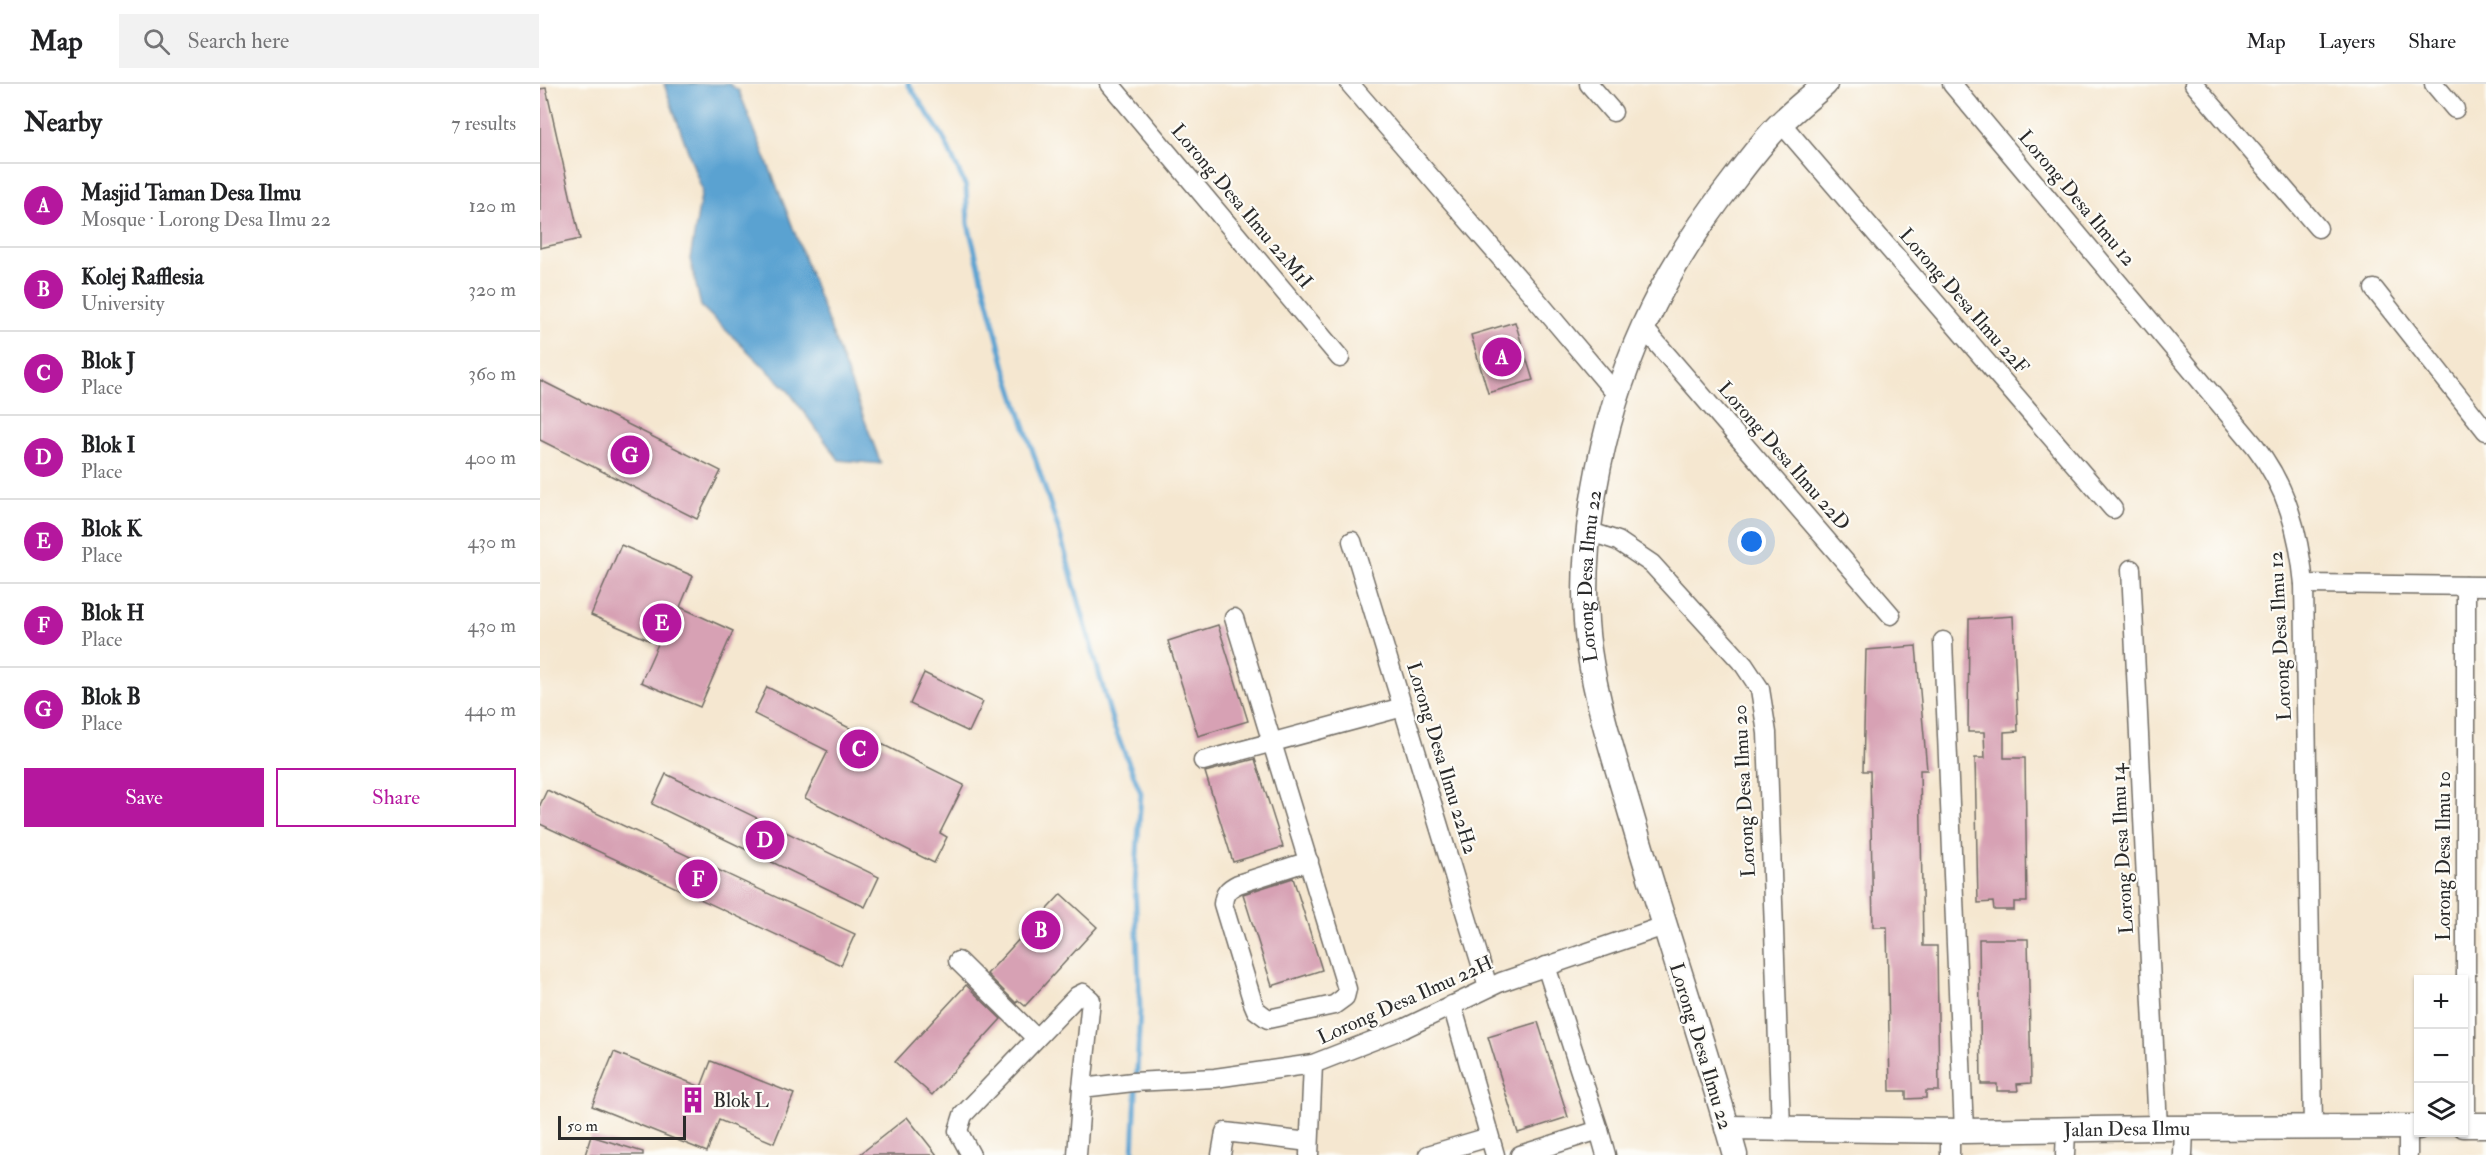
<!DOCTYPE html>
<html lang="en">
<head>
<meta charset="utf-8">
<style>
  body { margin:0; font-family:"IM FELL Double Pica",serif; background:#f2f2f2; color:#202124 }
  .controls { position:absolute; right:18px; bottom:18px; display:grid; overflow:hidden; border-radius:0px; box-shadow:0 2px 4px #0004 }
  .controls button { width:54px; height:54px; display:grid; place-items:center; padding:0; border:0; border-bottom:2px solid #e0e0e0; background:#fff; color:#202124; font:30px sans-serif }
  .scale { position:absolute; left:18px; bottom:15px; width:128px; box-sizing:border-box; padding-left:6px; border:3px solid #2b2b2b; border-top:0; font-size:16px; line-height:21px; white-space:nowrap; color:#2b2b2b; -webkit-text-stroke:4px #fdfcf7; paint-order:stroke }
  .you { position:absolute; left:1212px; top:458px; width:21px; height:21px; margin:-15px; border:4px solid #fff; border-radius:50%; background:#1a73e8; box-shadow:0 0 0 9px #1a73e833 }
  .badge { display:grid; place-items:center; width:39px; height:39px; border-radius:50%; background:#b5179e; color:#fff; font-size:20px; font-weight:700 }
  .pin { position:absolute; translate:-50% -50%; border:3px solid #fff; box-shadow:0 2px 6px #0006 }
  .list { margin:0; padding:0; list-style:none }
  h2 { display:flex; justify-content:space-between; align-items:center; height:78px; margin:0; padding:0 24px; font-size:26px }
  h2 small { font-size:20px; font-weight:400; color:#757577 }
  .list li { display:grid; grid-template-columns:39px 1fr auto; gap:18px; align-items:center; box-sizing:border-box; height:84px; padding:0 24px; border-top:2px solid #e0e0e0 }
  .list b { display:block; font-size:22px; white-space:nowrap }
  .list p { margin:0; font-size:20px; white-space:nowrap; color:#757577 }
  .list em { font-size:20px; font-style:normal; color:#757577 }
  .actions { display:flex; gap:12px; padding:18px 24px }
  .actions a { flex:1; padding:14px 0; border:2px solid #b5179e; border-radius:0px; text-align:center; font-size:21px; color:#b5179e }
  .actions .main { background:#b5179e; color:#fff }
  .icon { flex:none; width:33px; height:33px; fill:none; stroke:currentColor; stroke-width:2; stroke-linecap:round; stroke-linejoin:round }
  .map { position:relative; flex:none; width:1946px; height:1071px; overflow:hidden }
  header { display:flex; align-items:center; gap:36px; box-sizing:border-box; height:84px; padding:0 30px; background:#fff; border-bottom:2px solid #e0e0e0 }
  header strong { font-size:28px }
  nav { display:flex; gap:33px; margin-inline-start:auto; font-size:21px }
  .search { width:420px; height:54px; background:#f2f2f2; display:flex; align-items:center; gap:15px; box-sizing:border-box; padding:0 21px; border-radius:0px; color:#757577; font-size:22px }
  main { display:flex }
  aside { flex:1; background:#fff }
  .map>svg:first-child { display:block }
  .water { fill:#5aa2d1; stroke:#42667e; stroke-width:1.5 }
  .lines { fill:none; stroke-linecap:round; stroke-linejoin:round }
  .stream { stroke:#5aa2d1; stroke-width:5 }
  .building { fill:#d7a1b4 }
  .minor-casing { stroke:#726d65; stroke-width:21 }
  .tertiary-casing { stroke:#726d65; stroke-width:27 }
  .minor { stroke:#fff; stroke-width:18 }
  .tertiary { stroke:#fff; stroke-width:24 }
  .labels { text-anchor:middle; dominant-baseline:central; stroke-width:4.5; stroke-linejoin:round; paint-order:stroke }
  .street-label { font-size:20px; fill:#2b2b2b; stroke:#fdfcf7 }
  .poi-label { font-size:20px; fill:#2b2b2b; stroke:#fdfcf7; text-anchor:start }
</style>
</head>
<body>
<header>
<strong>Map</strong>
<div class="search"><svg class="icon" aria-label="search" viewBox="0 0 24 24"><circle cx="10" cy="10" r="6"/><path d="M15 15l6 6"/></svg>Search here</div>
<nav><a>Map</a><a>Layers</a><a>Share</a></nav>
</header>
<main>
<aside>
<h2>Nearby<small>7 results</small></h2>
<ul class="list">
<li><span class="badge">A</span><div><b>Masjid Taman Desa Ilmu</b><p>Mosque · Lorong Desa Ilmu 22</p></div><em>120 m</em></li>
<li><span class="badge">B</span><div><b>Kolej Rafflesia</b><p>University</p></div><em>320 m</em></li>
<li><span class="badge">C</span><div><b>Blok J</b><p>Place</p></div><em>360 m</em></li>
<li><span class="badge">D</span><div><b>Blok I</b><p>Place</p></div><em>400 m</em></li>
<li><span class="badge">E</span><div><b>Blok K</b><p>Place</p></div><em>430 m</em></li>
<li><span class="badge">F</span><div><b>Blok H</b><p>Place</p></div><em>430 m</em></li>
<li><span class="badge">G</span><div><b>Blok B</b><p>Place</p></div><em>440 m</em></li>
</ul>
<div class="actions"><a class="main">Save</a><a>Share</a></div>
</aside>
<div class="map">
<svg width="1946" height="1071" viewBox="0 0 1946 1071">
  <rect width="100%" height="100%" fill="#fdfcf7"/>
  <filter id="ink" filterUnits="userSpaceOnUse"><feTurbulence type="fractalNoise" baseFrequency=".0167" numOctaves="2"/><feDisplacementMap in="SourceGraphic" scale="12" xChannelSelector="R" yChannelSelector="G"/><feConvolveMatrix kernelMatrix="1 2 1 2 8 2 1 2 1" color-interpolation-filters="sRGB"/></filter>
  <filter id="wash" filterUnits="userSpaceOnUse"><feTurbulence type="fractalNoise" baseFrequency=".008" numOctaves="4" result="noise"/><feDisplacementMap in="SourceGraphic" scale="24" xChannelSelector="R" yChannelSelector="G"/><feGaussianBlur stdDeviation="1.35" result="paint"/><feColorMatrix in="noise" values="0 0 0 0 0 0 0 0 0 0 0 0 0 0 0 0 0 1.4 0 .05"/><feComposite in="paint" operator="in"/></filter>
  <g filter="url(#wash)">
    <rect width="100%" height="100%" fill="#f5e7d0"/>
    <polygon class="water" points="124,0 189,0 199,7 249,133 341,380 299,376 247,305 161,222 150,175 162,106"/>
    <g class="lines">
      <polyline class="stream" points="368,0 402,51 426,103 428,140 465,283 519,447 574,643 601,709 595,800 600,925 593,1071"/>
    </g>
    <g id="blocks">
      <g class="building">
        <polygon points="6,4 40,155 0,164 0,5"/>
        <polygon points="975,238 993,296 948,309 931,251"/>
        <polygon points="0,296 181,387 157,435 0,356"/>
        <polygon points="81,461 153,492 140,523 193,547 160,623 101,598 118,560 51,531"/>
        <polygon points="1473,532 1478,647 1464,648 1464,674 1485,674 1487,818 1474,818 1474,826 1454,826 1453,818 1438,819 1435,674 1445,674 1444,648 1428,648 1429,535"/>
        <polygon points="678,541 708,637 658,652 628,557"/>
        <polygon points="1376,562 1387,686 1380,686 1383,862 1397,862 1399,1007 1386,1007 1386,1014 1366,1015 1366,1007 1350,1007 1347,843 1333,843 1330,687 1323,687 1326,566"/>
        <polygon points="384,589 443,618 429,648 370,620"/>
        <polygon points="227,603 424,701 400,749 407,753 394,779 265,714 288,667 214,630"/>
        <polygon points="715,675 743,763 693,778 665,688"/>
        <polygon points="126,690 339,793 325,823 112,720"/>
        <polygon points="7,706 315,850 301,881 0,740 0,721"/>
        <polygon points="753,794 782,886 732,902 703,810"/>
        <polygon points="521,810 557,843 485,922 478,916 476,919 447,890"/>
        <polygon points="1439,855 1488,855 1491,999 1477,1000 1478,1007 1457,1007 1457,1000 1441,1000"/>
        <polygon points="426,901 461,935 392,1011 355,978"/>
        <polygon points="998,938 1028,1033 978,1049 948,953"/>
        <polygon points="74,968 161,1003 171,977 254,1010 234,1059 179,1036 167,1068 52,1022"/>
        <polygon points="367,1033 397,1071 319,1071"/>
        <polygon points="51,1052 103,1068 103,1071 45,1071"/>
      </g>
    </g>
  </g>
  <g filter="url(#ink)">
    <use href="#blocks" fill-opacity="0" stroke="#726d65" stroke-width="1.5"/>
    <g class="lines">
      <g class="minor-casing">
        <g id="minor">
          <polyline points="570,0 800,274"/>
          <polyline points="810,0 991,209 1077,311"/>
          <polyline points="1049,0 1073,28"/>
          <path d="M1412,0L1715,362C1747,403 1759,449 1764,500L1773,1043"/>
          <polyline points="1654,0 1778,144"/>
          <polyline points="1894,0 1915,25"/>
          <polyline points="1241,39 1573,425"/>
          <polyline points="1834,205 1946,347"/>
          <polyline points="1102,242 1351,531"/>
          <polyline points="1048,447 1078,457 1112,480 1204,581 1220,605 1227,649 1241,1044"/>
          <polyline points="812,457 948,903"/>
          <polyline points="1591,485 1618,1044"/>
          <polyline points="1764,500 1946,502"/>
          <polyline points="1926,502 1926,1041"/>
          <path d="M694,534L807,905L805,913L794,921L728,935L716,926L713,919L683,820C684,809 688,805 698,800L769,777"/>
          <polyline points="1403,557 1424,1047"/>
          <polyline points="663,677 863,623"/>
          <polyline points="418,877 496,954"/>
          <polyline points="1006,882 1059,1046"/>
          <polyline points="912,921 955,1071"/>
          <polyline points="1868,1044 1868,1071"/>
          <polyline points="431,1071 418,1047 423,1031 537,912 543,909 551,916 542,1004"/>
          <polyline points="537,1071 542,1004 593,998 675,994 773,980 865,944 961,898 1124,842"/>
          <polyline points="681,1071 685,1048 769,1058"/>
          <polyline points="769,1071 773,980"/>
          <polyline points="888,1071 949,1053"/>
          <polyline points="980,1071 1059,1046 1066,1071"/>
          <polyline points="1410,1071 1410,1047"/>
          <polyline points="1525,1071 1526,1046"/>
          <polyline points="1643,1071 1644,1044"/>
        </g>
      </g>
      <g class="tertiary-casing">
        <g id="tertiary">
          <polyline points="1924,1041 1946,1041"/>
          <path id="s1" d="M1187,1044L1424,1047L1618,1044L1878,1043"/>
          <path id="s2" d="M1195,1071C1163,956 1124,844 1091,730C1075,676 1057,621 1049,566C1041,512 1046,455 1055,403C1075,286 1120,190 1193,97C1208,77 1224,56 1241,39C1255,25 1271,13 1285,0"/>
        </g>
      </g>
      <use href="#minor" class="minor"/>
      <use href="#tertiary" class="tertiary"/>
    </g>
  </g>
  <defs>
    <g id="building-bare" transform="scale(2.07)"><path d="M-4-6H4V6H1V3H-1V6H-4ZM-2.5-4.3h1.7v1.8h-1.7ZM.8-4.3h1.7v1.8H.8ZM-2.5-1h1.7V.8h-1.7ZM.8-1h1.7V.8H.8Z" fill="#b5179e" stroke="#fdfcf7" stroke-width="2.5" paint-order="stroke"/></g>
  </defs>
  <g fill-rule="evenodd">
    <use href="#building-bare" x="153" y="1016"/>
  </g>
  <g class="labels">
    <g class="street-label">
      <text transform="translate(1537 114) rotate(50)">Lorong Desa Ilmu 12</text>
      <text transform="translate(702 122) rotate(50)">Lorong Desa Ilmu 22M1I</text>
      <text transform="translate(1424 217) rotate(49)">Lorong Desa Ilmu 22F</text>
      <text transform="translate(1244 372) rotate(49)">Lorong Desa Ilmu 22D</text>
      <text stroke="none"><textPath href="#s2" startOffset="600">Lorong Desa Ilmu 22</textPath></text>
      <text transform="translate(1740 552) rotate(-93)">Lorong Desa Ilmu 12</text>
      <text transform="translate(902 674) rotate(73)">Lorong Desa Ilmu 22H2</text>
      <text transform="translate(1204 707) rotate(-93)">Lorong Desa Ilmu 20</text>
      <text transform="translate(1582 765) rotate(-93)">Lorong Desa Ilmu 14</text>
      <text transform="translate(1903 772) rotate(-90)">Lorong Desa Ilmu 10</text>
      <text transform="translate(865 916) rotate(-24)">Lorong Desa Ilmu 22H</text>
      <text transform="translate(1161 962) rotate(73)">Lorong Desa Ilmu 22</text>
      <text stroke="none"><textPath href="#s1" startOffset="400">Jalan Desa Ilmu</textPath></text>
    </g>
    <g class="poi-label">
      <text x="173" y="1016">Blok L</text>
    </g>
  </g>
</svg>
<div class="controls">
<button>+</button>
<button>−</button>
<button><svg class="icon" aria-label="layers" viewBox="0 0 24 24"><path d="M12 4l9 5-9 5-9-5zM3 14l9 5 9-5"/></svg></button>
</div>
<div class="scale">50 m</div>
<div class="you"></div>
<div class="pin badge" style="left:962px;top:273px">A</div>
<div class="pin badge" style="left:501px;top:846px">B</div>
<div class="pin badge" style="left:319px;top:665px">C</div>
<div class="pin badge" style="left:225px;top:756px">D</div>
<div class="pin badge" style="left:122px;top:539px">E</div>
<div class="pin badge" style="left:158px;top:795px">F</div>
<div class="pin badge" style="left:90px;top:371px">G</div>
</div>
</main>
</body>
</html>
